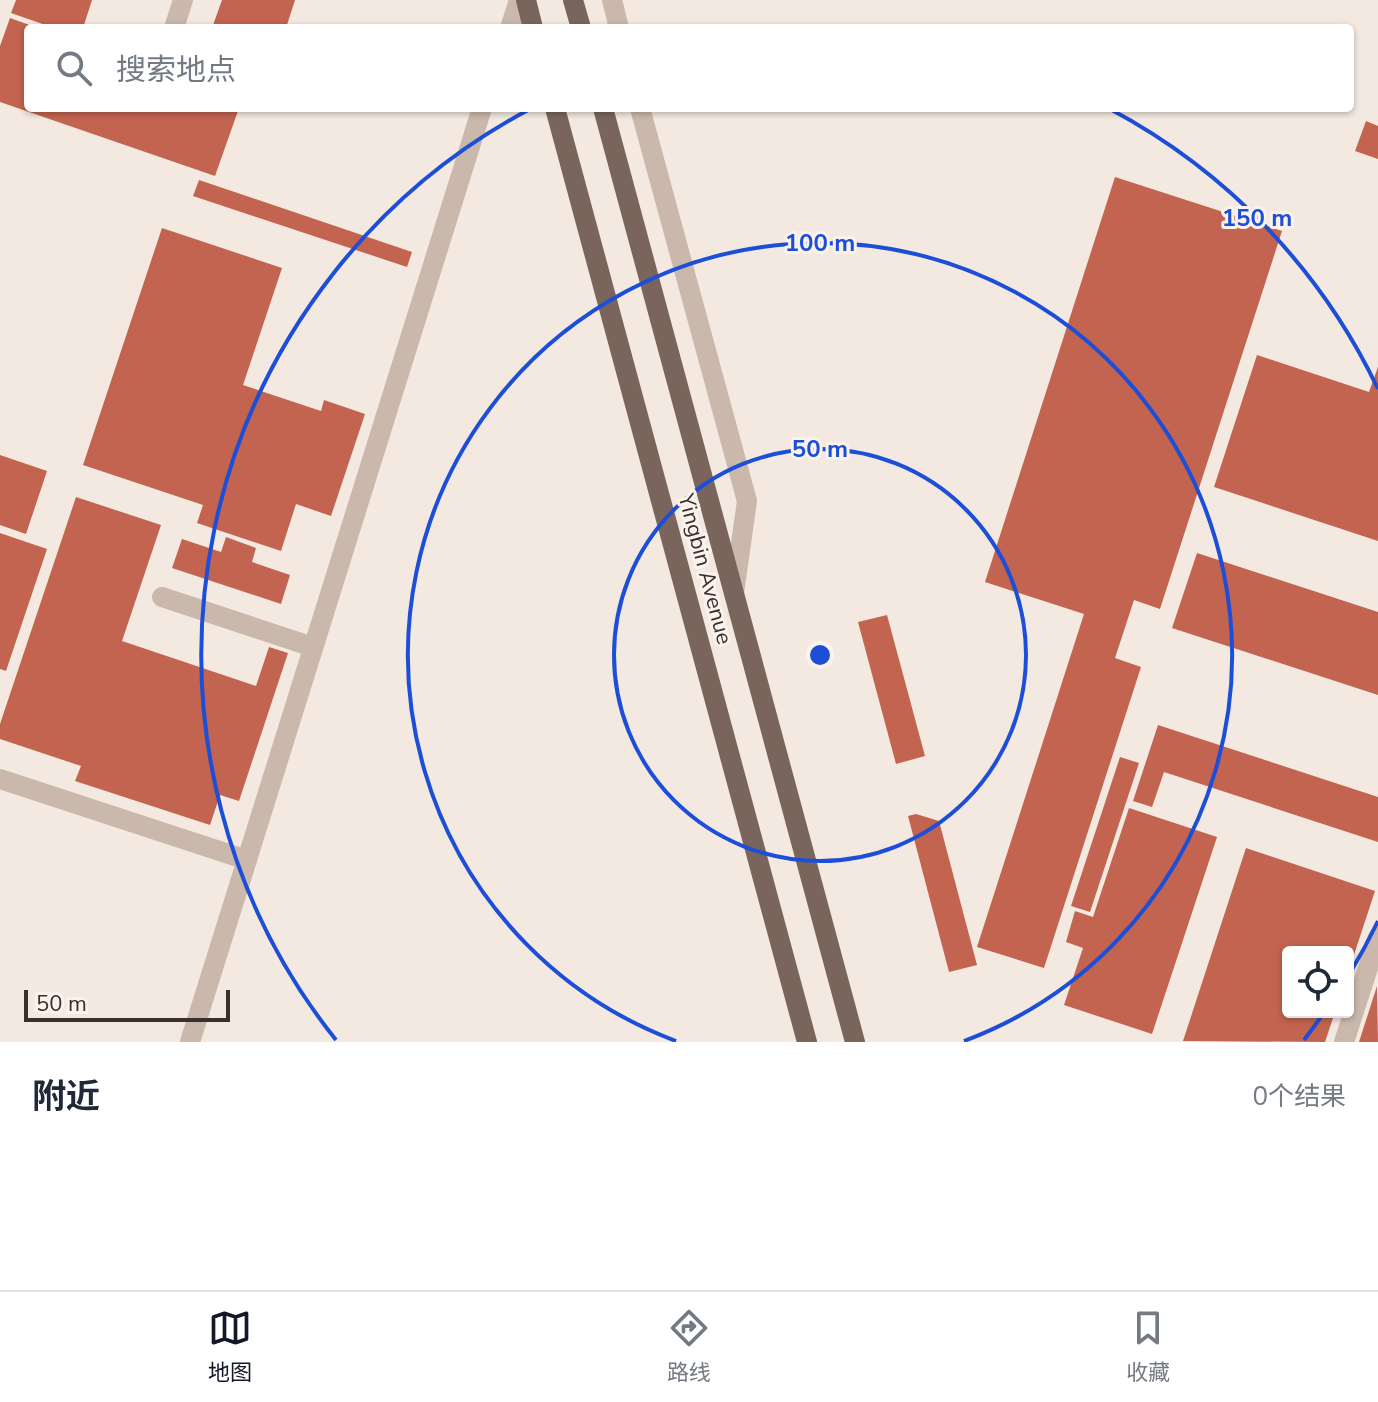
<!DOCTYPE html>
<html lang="zh">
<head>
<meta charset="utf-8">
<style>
  body { margin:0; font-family:"Nunito Sans","Noto Sans SC",sans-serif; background:#f6f6f7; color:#1f2937 }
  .controls { position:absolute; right:24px; bottom:24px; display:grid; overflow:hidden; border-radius:8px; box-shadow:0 2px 6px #0004 }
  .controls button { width:72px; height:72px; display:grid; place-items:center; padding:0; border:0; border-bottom:2px solid #e0e1e3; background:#fff; color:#1f2937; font:40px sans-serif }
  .scale { position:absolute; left:24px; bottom:20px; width:206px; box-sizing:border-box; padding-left:8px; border:4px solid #392f2b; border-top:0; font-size:22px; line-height:28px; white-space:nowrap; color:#392f2b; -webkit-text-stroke:6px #faf3ed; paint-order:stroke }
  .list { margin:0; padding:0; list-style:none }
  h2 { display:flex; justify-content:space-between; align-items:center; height:104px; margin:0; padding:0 32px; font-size:34px }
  h2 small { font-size:26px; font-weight:400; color:#747a83 }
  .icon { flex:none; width:44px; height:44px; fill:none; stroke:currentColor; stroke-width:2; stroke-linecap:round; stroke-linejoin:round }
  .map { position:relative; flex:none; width:1378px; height:1042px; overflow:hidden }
  .search { position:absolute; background:#fff; box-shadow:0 2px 6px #0004; left:24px; right:24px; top:24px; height:88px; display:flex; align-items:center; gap:20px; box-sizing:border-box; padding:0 28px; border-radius:8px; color:#747a83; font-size:30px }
  .sheet { height:248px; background:#fff }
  nav { display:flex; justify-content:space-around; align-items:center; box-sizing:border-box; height:112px; border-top:2px solid #e0e1e3; background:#fff; font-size:22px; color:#747a83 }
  nav a { display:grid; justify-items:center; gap:4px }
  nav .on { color:#111827 }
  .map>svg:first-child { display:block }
  .building { fill:#c2644f }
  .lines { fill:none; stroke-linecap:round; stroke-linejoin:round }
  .minor { stroke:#cbb8ac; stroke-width:20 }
  .major { stroke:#7a655d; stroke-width:20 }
  .ring { fill:none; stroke:#1d4ed8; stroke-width:4 }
  .labels { text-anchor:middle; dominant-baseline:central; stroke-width:6; stroke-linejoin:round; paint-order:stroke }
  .street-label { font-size:22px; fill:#392f2b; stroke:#faf3ed }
  .centre { fill:#1d4ed8; stroke:#faf3ed; stroke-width:4 }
  .ring-label { font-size:24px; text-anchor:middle; font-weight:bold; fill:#1d4ed8; stroke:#faf3ed; stroke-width:6; stroke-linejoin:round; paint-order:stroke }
</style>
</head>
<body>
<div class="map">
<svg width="1378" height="1042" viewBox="0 0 1378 1042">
  <rect width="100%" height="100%" fill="#f3e9e0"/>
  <g class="building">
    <polygon points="16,0 92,0 83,28 54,28 11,13"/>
    <polygon points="222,0 295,0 286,28 212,28"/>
    <polygon points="10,18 38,28 28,28 28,108 239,108 215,176 0,102 0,46"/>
    <polygon points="1366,121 1378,126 1378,159 1355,151"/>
    <polygon points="1115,177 1282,231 1160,609 1134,600 1115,658 1141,667 1044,968 977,947 1084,614 985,582"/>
    <polygon points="199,180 412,252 407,267 193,196"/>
    <polygon points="162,228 282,268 243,385 321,411 324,400 365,414 331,516 296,504 281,551 197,523 203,505 83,465"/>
    <polygon points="1257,355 1369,392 1378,367 1378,541 1214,487"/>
    <polygon points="0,455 47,471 26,534 0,525"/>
    <polygon points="76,497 161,525 122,641 256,686 269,647 288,653 239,801 220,795 210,825 75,781 81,766 0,739 0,724"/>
    <polygon points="0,533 47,549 6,671 0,669"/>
    <polygon points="226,537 256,548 252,562 290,575 281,604 172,568 182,539 221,552"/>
    <polygon points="1197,553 1378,612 1378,695 1172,628"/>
    <polygon points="887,615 925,756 896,764 858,622"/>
    <polygon points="1158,725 1378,797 1378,842 1164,772 1152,807 1133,801"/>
    <polygon points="1120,757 1139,763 1090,912 1071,906"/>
    <polygon points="1129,808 1217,837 1152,1034 1064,1005 1083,948 1066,942 1075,911 1093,917"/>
    <polygon points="916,814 939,821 977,965 949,972 908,816"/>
    <polygon points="1246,848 1375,891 1349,970 1348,952 1288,952 1288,1012 1335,1012 1325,1042 1183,1041"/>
    <polygon points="1377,986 1378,1042 1359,1042"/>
  </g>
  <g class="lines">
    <g class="minor">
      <polyline points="612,0 619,28"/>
      <polyline points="174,28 183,0"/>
      <polyline points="510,28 519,0"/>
      <polyline points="640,108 747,501 734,593"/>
      <polyline points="162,597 313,647"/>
      <polyline points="0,779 247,860"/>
      <polyline points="190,1042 482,108"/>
      <polyline points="1344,1042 1378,937"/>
    </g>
    <g class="major">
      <polyline points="526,0 533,28"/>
      <polyline points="573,0 581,28"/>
      <polyline points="555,108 807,1042"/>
      <polyline points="603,108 855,1042"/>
    </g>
  </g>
  <g class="ring">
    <circle cx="820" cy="655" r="206"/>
    <path d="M676 1041A412 412 0 1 1 964 1041"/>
    <path d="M1378 921A618 618 0 0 1 1350 973M1323 1014A618 618 0 0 1 1304 1040M336 1040A618 618 0 0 1 530 109M1110 109A618 618 0 0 1 1378 389"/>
  </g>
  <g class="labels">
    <g class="street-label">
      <text transform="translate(705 569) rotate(75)">Yingbin Avenue</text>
    </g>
  </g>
  <circle cx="820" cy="655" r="12" class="centre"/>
  <g class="ring-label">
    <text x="1257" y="226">150 m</text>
    <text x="820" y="251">100 m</text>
    <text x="820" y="457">50 m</text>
  </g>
</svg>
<div class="controls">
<button><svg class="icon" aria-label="locate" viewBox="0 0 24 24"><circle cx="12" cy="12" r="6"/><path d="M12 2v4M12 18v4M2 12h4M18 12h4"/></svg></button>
</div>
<div class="scale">50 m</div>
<div class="search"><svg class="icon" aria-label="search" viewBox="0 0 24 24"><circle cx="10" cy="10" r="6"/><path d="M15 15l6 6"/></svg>搜索地点</div>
</div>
<section class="sheet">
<h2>附近<small>0个结果</small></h2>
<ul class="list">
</ul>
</section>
<nav>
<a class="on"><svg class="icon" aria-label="map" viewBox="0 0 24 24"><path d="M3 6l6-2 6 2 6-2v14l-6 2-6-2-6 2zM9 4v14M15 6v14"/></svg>地图</a>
<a><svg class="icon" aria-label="directions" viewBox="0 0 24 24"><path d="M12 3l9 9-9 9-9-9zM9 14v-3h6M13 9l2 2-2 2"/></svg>路线</a>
<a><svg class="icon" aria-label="saved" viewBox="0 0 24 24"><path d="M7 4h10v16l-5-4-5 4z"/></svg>收藏</a>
</nav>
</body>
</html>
